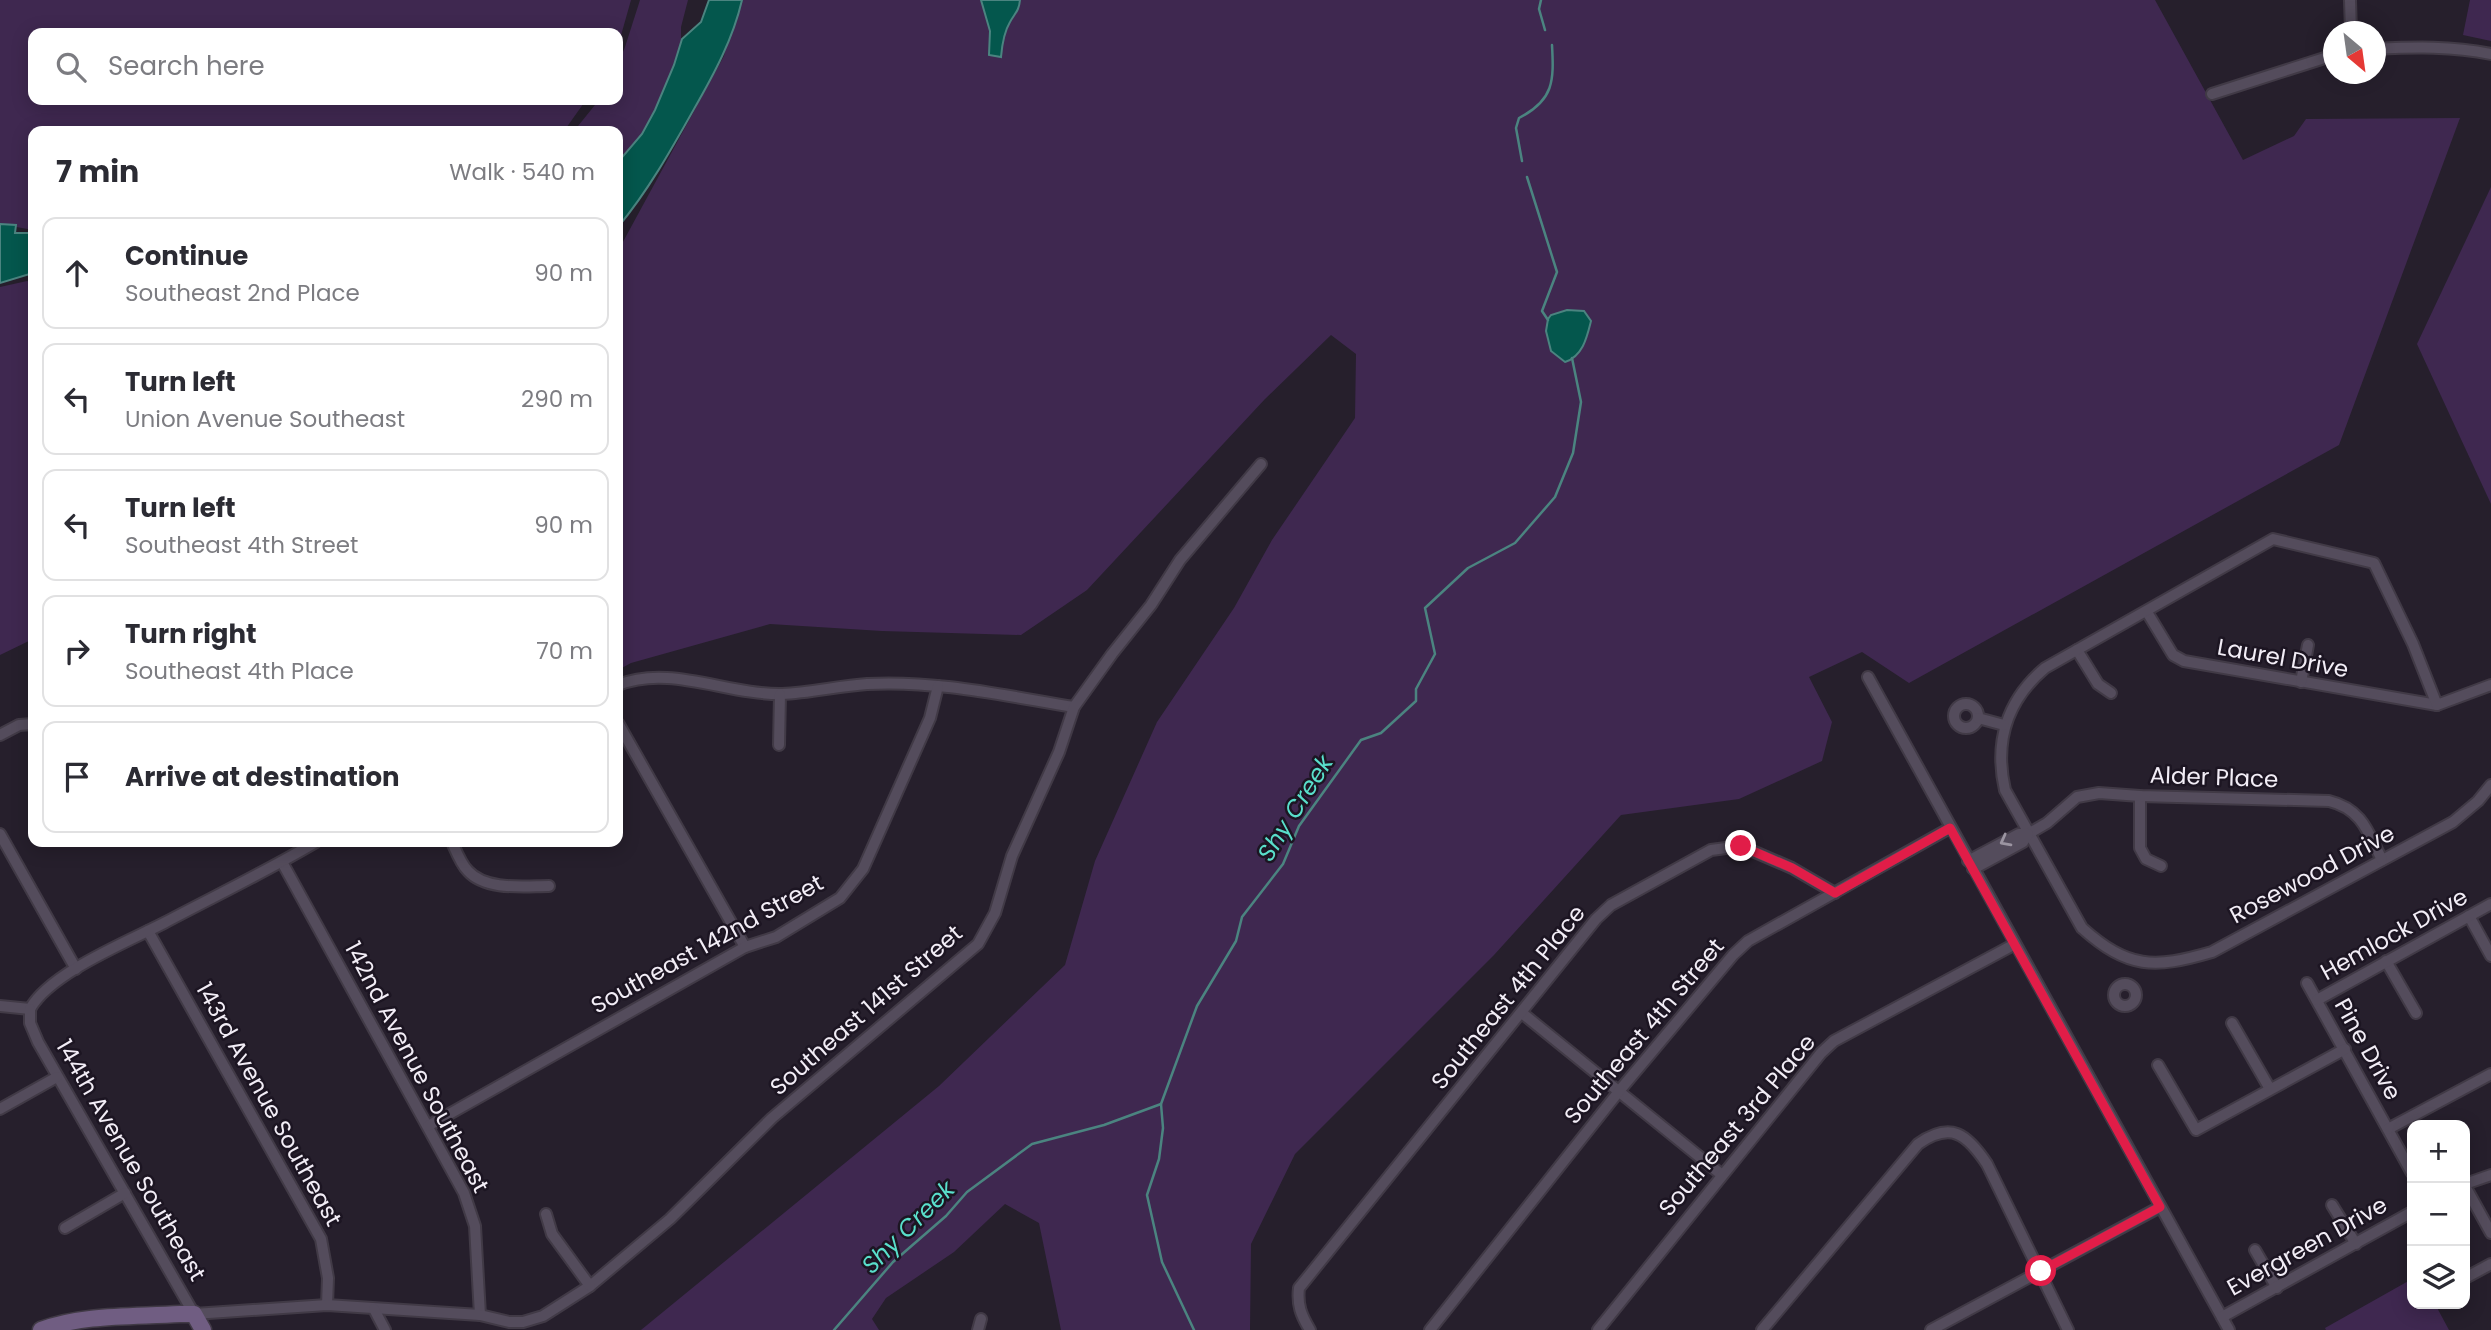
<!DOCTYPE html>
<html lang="en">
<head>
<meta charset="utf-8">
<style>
  body { margin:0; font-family:Poppins,sans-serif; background:#f7f7f7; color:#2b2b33 }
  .controls { position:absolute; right:21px; bottom:21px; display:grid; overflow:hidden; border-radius:14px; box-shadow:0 4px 18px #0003 }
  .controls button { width:63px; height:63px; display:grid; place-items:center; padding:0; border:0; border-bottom:2px solid #e1e1e2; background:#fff; color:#2b2b33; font:35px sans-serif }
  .compass { position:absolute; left:2323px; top:21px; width:63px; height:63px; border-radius:50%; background:#fff; box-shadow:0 4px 18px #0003; rotate:151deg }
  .stop { position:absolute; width:21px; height:21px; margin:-16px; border:5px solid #e11d48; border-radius:50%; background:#fff }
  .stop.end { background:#e11d48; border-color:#fff; box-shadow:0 2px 7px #0008 }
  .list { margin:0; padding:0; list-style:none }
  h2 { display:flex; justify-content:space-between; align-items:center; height:91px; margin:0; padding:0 28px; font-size:30px }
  h2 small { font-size:23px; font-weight:400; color:#7c7c81 }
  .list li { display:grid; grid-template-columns:46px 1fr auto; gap:21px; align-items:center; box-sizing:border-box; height:112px; margin:0 14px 14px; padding:0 14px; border:2px solid #e1e1e2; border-radius:14px }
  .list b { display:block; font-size:26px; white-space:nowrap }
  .list p { margin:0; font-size:23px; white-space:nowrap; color:#7c7c81 }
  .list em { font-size:23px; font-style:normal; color:#7c7c81 }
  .icon { flex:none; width:38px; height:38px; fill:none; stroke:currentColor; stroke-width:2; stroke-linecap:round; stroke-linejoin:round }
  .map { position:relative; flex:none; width:2491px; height:1330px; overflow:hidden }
  .search { position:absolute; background:#fff; box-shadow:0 4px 18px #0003; left:28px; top:28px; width:595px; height:77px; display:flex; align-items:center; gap:18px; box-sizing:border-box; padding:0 24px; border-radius:14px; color:#7c7c81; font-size:26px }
  .panel { position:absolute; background:#fff; box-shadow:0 4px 18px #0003; left:28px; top:126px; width:595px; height:721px; border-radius:14px }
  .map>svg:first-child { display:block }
  .green { fill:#3f2850 }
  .water { fill:#04574d; stroke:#4b8480; stroke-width:2 }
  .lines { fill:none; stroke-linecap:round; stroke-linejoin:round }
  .stream { stroke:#4b8480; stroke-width:2.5 }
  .street-casing { stroke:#413a46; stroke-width:14 }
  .secondary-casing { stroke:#413a46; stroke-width:19 }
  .street { stroke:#544c5c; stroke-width:10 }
  .secondary { stroke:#705d82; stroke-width:16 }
  .oneway { stroke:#9b94a1 }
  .route { stroke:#e11d48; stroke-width:9 }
  .labels { text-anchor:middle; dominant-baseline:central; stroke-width:5; stroke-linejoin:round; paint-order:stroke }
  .street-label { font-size:23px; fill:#f2edf6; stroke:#1c1522 }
  .water-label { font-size:24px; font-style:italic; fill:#59dfcb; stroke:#1c1522 }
</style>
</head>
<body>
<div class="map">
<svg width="2491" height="1330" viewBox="0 0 2491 1330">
  <rect width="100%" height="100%" fill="#261f2c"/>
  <g class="green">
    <polygon points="0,0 631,0 618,46 618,33 33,33 33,100 586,100 564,131 33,131 33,230 0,224"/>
    <polygon points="640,0 688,0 681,27 681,64 618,188 618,131 574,131 599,100 618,100 618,64 625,47"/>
    <polygon points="735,0 2155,0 2243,160 2294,136 2306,119 2460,118 2339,445 1909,683 1862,652 1809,677 1832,722 1822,761 1739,799 1621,815 1494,955 1295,1154 1251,1244 1250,1330 1061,1330 1039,1223 1005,1204 954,1252 886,1298 872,1319 879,1330 641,1330 939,1086 1065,965 1095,861 1157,722 1234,608 1272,540 1355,418 1356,354 1331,335 1265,399 1087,590 1021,635 882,631 770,624 631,663 618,670 618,251 724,56"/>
    <polygon points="2470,0 2491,0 2491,41 2463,35"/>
    <polygon points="2491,187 2491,504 2417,344"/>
    <polygon points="27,281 33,283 33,639 0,655 0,287"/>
    <polygon points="2412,1279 2412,1304 2435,1304 2449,1330 2326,1330 2325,1328"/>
  </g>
  <g class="water">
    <path d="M709,0H742C733,39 714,74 694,109C671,150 648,191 618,227V162L642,134L655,110L674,65L682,39L701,22Z"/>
    <path d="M981,0H1020C1019,11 1015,13 1010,22C1004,32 1002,45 1001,57L989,55L990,31Z"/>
    <polygon points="0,224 16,225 15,233 33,233 33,273 0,283"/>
    <path d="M1567,310L1584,311L1591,321C1587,337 1583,356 1565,362L1551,351L1546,331L1548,319L1551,315Z"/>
  </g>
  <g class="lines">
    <g class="stream">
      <polyline points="1541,0 1539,9 1545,30"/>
      <path d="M1522,161L1516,128L1519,118C1554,100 1554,81 1552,45"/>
      <polyline points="1527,177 1557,272 1542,311 1548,320"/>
      <polyline points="1161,1104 1163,1128 1159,1159 1147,1195 1162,1262 1194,1330"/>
      <polyline points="834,1330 893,1262 946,1216 967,1192 1032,1144 1104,1125 1161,1104 1197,1006 1236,941 1242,917 1283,864 1299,826 1361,740 1381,733 1416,701 1416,689 1435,654 1425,608 1468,568 1515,543 1555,497 1573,453 1581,402 1572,358"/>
    </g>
    <g class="street-casing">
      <g id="street">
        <polyline points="2350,0 2351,32"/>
        <path d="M2376,49C2415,47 2452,46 2491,54"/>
        <polyline points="2212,94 2334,55"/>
        <polyline points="2147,612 2173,655 2184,661 2437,705"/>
        <polyline points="2077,650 2098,684 2111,693"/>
        <polyline points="1868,677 2229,1330"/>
        <polyline points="2301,682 2308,645"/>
        <path d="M618,685C670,664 727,695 782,694C810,693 838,686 867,684C936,680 1006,696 1074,707"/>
        <path d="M2491,685L2437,705L2413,644L2374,563L2273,539L2045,668C2007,700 1994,742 2005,790L2082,928C2128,969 2154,969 2212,952L2453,822L2478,801L2491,785"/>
        <circle cx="1966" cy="716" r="12"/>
        <polyline points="1978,718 2004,725"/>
        <polyline points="618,723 745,947"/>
        <polyline points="0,735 19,725 33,724"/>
        <polyline points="779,745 780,694"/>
        <polyline points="2140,796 2140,848 2146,859 2161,866"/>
        <polyline points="0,834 76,969"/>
        <path d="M2028,834L2047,823L2077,797L2099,793L2140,796L2329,801C2362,809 2368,832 2382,860"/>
        <path d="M452,842C456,851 461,864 468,871C486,891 525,886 549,886"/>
        <polyline points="1968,861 2019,834 2028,834 2023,842 1973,869"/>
        <polyline points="282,862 464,1193 475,1226 480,1315"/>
        <polyline points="2469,916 2491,956"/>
        <polyline points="148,931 321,1239 328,1278 327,1305"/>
        <polyline points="2386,961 2416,1013"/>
        <polyline points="2307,983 2412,1173"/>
        <circle cx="2125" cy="995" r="11"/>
        <polyline points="2317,1000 2491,904"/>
        <path d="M0,1006L30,1009C50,973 127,942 164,923C215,896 267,871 316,842"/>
        <polyline points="30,1009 30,1023 38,1042 194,1314 327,1305 480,1315 509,1322 523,1322 543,1316 590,1286 670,1219 772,1118 978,944 995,913 1012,856 1059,752 1074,707 1112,654 1151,605 1180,560 1261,464"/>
        <polyline points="1522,1013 1722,1175"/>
        <polyline points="2232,1023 2270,1089"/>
        <polyline points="2158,1065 2196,1130 2345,1049"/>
        <polyline points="0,1109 57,1077"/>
        <polyline points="428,1126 745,947 776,937 840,898 863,869 930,718 938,686"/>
        <polyline points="2388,1129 2491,1074"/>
        <polyline points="2465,1184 2491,1175"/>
        <polyline points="2465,1186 2491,1233"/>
        <polyline points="2332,1205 2356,1244"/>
        <polyline points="546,1214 552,1234 590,1286"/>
        <polyline points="65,1228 125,1193"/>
        <polyline points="2255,1250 2277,1288"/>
        <polyline points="2465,1278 2491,1264"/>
        <polyline points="374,1309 385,1330"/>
        <polyline points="2222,1317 2412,1212"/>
        <polyline points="978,1330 981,1319"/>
        <path d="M1310,1330C1301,1315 1297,1305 1299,1288L1596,919L1611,905L1711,850L1741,846L1792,868L1835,893"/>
        <polyline points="1430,1330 1620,1090 1733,955 1748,941 1950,828"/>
        <polyline points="1598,1330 1821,1053 1834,1041 2015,944"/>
        <path d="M1762,1330L1918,1144C1951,1121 1967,1134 1987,1164L2068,1330"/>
        <polyline points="1931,1330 2160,1207"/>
      </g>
    </g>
    <g class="secondary-casing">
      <path id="secondary" d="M41,1330C83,1314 135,1317 180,1314H194L203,1330"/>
    </g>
    <use href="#street" class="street"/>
    <use href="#secondary" class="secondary"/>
  </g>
  <defs><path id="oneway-chevron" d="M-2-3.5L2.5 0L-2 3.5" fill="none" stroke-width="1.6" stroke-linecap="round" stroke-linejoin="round" transform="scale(1.75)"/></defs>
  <use class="oneway" href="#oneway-chevron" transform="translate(2005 841) rotate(152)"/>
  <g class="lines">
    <polyline class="route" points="1741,846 1792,868 1835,893 1950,828 2160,1207 2041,1271"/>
  </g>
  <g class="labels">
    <g class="street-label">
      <text transform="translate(2283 658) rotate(10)">Laurel Drive</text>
      <text transform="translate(2214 777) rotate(2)">Alder Place</text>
      <text transform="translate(2312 874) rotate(-28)">Rosewood Drive</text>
      <text transform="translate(2394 934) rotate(-29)">Hemlock Drive</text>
      <text transform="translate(707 944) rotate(-29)">Southeast 142nd Street</text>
      <text transform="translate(1508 997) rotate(-51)">Southeast 4th Place</text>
      <text transform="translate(866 1010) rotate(-41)">Southeast 141st Street</text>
      <text transform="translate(1644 1031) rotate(-50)">Southeast 4th Street</text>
      <text transform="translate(2368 1049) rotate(61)">Pine Drive</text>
      <text transform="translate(417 1067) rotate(62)">142nd Avenue Southeast</text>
      <text transform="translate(269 1104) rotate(61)">143rd Avenue Southeast</text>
      <text transform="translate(1737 1125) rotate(-50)">Southeast 3rd Place</text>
      <text transform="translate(131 1160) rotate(60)">144th Avenue Southeast</text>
      <text transform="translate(2307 1246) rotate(-29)">Evergreen Drive</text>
    </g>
    <g class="water-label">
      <text transform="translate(1295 808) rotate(-58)">Shy Creek</text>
      <text transform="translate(908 1227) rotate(-45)">Shy Creek</text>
    </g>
  </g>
</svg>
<div class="controls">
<button>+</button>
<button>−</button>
<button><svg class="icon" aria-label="layers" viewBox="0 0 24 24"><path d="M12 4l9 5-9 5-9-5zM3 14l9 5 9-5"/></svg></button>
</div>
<svg class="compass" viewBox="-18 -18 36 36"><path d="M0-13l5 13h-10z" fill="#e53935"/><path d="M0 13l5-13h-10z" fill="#7c7c81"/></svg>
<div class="stop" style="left:2041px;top:1271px"></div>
<div class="stop end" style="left:1741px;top:846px"></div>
<div class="search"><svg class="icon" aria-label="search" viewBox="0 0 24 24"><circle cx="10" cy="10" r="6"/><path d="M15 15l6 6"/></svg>Search here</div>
<section class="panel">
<h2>7 min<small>Walk · 540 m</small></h2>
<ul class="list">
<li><svg class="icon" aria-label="ahead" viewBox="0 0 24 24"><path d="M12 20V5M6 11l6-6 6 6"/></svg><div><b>Continue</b><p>Southeast 2nd Place</p></div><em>90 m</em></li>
<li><svg class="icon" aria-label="left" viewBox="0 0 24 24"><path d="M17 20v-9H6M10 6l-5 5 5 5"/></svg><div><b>Turn left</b><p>Union Avenue Southeast</p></div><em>290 m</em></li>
<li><svg class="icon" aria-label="left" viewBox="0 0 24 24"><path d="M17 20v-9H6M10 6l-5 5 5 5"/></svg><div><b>Turn left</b><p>Southeast 4th Street</p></div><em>90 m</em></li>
<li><svg class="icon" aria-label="right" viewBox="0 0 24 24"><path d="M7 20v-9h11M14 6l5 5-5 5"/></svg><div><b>Turn right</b><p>Southeast 4th Place</p></div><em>70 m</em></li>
<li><svg class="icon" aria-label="arrive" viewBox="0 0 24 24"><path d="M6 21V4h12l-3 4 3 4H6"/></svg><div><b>Arrive at destination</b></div></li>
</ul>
</section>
</div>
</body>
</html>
